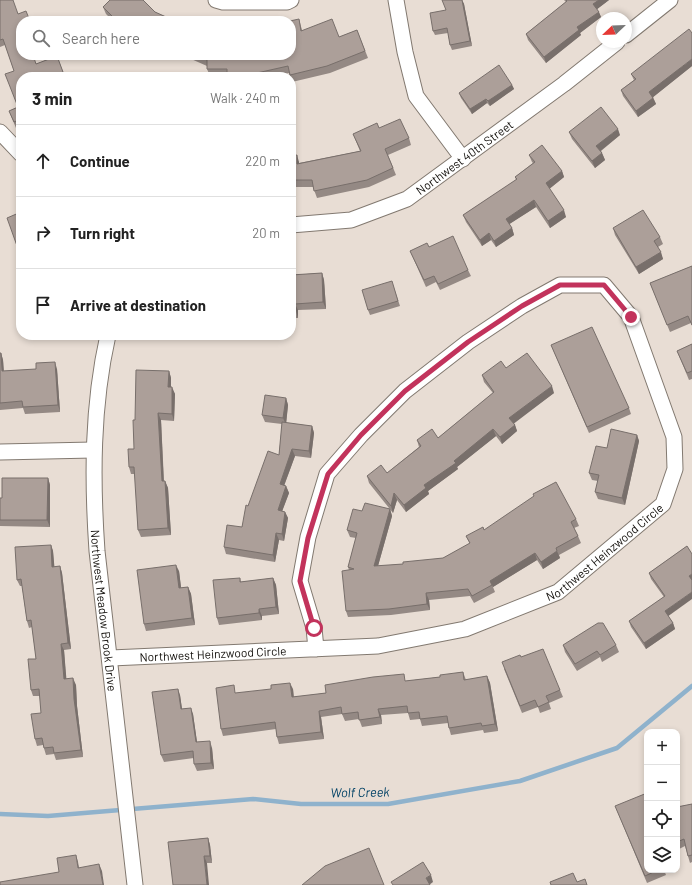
<!DOCTYPE html>
<html lang="en">
<head>
<meta charset="utf-8">
<style>
  body { margin:0; font-family:Barlow,sans-serif; background:#f6f6f6; color:#222 }
  .controls { position:absolute; right:12px; bottom:12px; display:grid; overflow:hidden; border-radius:8px; box-shadow:0 2px 6px #0003 }
  .controls button { width:36px; height:36px; display:grid; place-items:center; padding:0; border:0; border-bottom:1px solid #e0e0e0; background:#fff; color:#222; font:20px sans-serif }
  .compass { position:absolute; left:596px; top:12px; width:36px; height:36px; border-radius:50%; background:#fff; box-shadow:0 2px 6px #0003; rotate:247deg }
  .stop { position:absolute; width:12px; height:12px; margin:-9px; border:3px solid #c2335c; border-radius:50%; background:#fff }
  .stop.end { background:#c2335c; border-color:#fff; box-shadow:0 1px 4px #0008 }
  .list { margin:0; padding:0; list-style:none }
  h2 { display:flex; justify-content:space-between; align-items:center; height:52px; margin:0; padding:0 16px; font-size:17px }
  h2 small { font-size:13px; font-weight:400; color:#767676 }
  .list li { display:grid; grid-template-columns:26px 1fr auto; gap:12px; align-items:center; box-sizing:border-box; height:72px; padding:0 16px; border-top:1px solid #e0e0e0 }
  .list b { display:block; font-size:15px; white-space:nowrap }
  .list em { font-size:13px; font-style:normal; color:#767676 }
  .icon { flex:none; width:22px; height:22px; fill:none; stroke:currentColor; stroke-width:2; stroke-linecap:round; stroke-linejoin:round }
  .map { position:relative; flex:none; width:692px; height:885px; overflow:hidden }
  .search { position:absolute; background:#fff; box-shadow:0 2px 6px #0003; left:16px; top:16px; width:280px; height:44px; display:flex; align-items:center; gap:10px; box-sizing:border-box; padding:0 14px; border-radius:16px; color:#767676; font-size:15px }
  .panel { position:absolute; background:#fff; box-shadow:0 2px 6px #0003; left:16px; top:72px; width:280px; height:268px; border-radius:16px }
  .map>svg:first-child { display:block }
  .lines { fill:none; stroke-linecap:round; stroke-linejoin:round }
  .stream { stroke:#8fb2cc; stroke-width:4.5 }
  .minor-casing { stroke:#827970; stroke-width:17 }
  .minor { stroke:#fff; stroke-width:15 }
  .wall { fill:#948984 }
  .shaded-wall { fill:#786f6b }
  .building { fill:#ac9f99; stroke:#786f6b }
  .route { stroke:#c2335c; stroke-width:5 }
  .labels { text-anchor:middle; dominant-baseline:central; stroke-width:4; stroke-linejoin:round; paint-order:stroke }
  .street-label { font-size:12px; fill:#110e0a; stroke:#e8ddd4 }
  .water-label { font-size:13px; font-style:italic; fill:#024266; stroke:#e8ddd4 }
</style>
</head>
<body>
<div class="map">
<svg width="692" height="885" viewBox="0 0 692 885">
  <rect width="100%" height="100%" fill="#e8ddd4"/>
  <g class="lines">
    <polyline class="stream" points="0,814 48,816 253,799 301,804 388,804 520,781 617,748 692,686"/>
    <g class="minor-casing">
      <g id="minor">
        <polyline points="216,0 223,2 287,2 291,0"/>
        <polyline points="396,0 405,52 416,96 463,159"/>
        <polyline points="626,35 670,0"/>
        <polyline points="0,132 21,154"/>
        <path id="s1" d="M291,225L351,220L407,199L564,84L617,42"/>
        <path id="s2" d="M108,335C92,406 92,479 97,551L135,885"/>
        <polyline points="0,452 93,450"/>
        <path id="s3" d="M111,658L378,646L465,629L558,592L663,504L675,469L674,437L631,317L604,285H560L522,306L468,342L405,391L361,435L327,474L308,537L300,581L314,628L316,649"/>
      </g>
    </g>
    <use href="#minor" class="minor"/>
  </g>
  <g class="wall">
    <polygon points="0,0 21,55 36,64 57,56 65,77 21,77 21,126 16,128 9,111 18,107 14,71 5,45 0,47"/>
    <polygon points="462,0 464,4 472,46 452,50 450,45 448,33 435,35 433,31 446,10"/>
    <polygon points="564,0 609,0 597,9 601,17 580,33 581,35 546,63 528,40 526,34 566,2"/>
    <polygon points="103,7 155,12 175,21 113,21 106,14"/>
    <polygon points="299,19 302,30 339,37 357,30 368,58 330,73 292,82 289,73 271,77 227,77 227,76 210,76 207,69 207,66 182,55 291,55"/>
    <polygon points="692,66 653,97 656,104 638,117 623,96 621,90 634,80 631,74"/>
    <polygon points="512,85 514,89 490,106 487,103 472,114 461,98 459,93"/>
    <polygon points="379,128 409,138 411,145 388,155 396,175 369,187 317,198 313,187 291,187 291,156 299,162 299,163 360,151 353,134"/>
    <polygon points="569,132 620,135 601,151 605,160 595,168 572,139"/>
    <polygon points="529,155 562,171 564,177 549,189 566,217 550,228 536,207 509,224 512,228 514,235 496,247 491,240 482,246 466,222 463,215 516,180 515,177 533,163 532,162"/>
    <polygon points="613,228 660,237 663,244 658,247 663,259 639,274 615,235"/>
    <polygon points="429,247 468,270 471,276 440,290 436,282 426,287 410,251"/>
    <polygon points="692,266 692,326 691,323 670,332 650,283"/>
    <polygon points="322,273 324,280 326,309 298,310 298,318 291,318 291,275"/>
    <polygon points="393,285 400,306 370,315 368,310"/>
    <polygon points="692,344 692,379 689,380 677,351"/>
    <polygon points="551,345 629,408 631,414 589,433"/>
    <polygon points="0,353 1,353 3,360 4,371 57,369 60,412 25,414 23,408 0,410"/>
    <polygon points="506,368 554,393 513,423 515,425 517,431 502,444 496,436 457,467 458,469 428,491 429,494 406,512 397,500 393,513 369,483 367,476 387,473 419,447 417,440 438,438 493,393 484,382 482,375"/>
    <polygon points="169,371 171,378 171,387 175,394 174,421 161,420 164,481 165,481 168,488 171,535 141,537 138,530 135,474 131,474 129,467 134,449 135,420"/>
    <polygon points="286,398 288,405 286,423 312,426 314,433 311,458 295,456 284,486 286,486 289,493 282,511 285,512 288,518 284,541 279,540 275,562 226,554 224,547 242,527 248,506 279,455 282,424 265,422 262,415"/>
    <polygon points="637,435 639,441 625,505 598,499 595,492 598,481 592,480 589,473 607,448"/>
    <polygon points="48,478 50,485 50,527 0,526 0,498 2,498"/>
    <polygon points="390,509 392,516 378,566 403,564 443,558 470,544 466,536 484,530 576,519 579,526 574,528 578,536 581,543 559,555 560,558 543,569 537,560 493,587 495,592 474,603 470,596 429,600 430,610 391,615 348,617 346,611 349,570 348,567 356,538 350,537 347,530 362,511"/>
    <polygon points="51,545 53,551 54,567 60,566 62,573 71,649 64,650 66,679 76,685 77,706 83,757 56,760 54,754 46,755 43,745 37,746 35,739 41,713 40,696 33,696 31,690 36,659 32,627 29,628 27,621 22,586 20,586 17,580"/>
    <polygon points="687,546 668,616 673,623 675,629 646,649 631,627 629,621 664,597 651,579 649,573"/>
    <polygon points="179,571 181,588 188,587 191,594 195,625 146,631 144,624"/>
    <polygon points="240,578 241,582 273,578 276,585 279,614 262,616 262,620 219,625 217,618"/>
    <polygon points="563,645 616,645 619,652 602,662 600,657 577,671 565,652"/>
    <polygon points="521,657 560,690 563,697 549,703 551,709 540,713 538,707 522,713 504,669"/>
    <polygon points="463,672 466,680 487,676 490,683 498,731 484,733 483,730 451,735 449,728 448,723 422,726 420,719 410,720 408,713 381,715 382,724 362,727 359,719 345,721 342,714 321,717 324,739 279,744 277,737 276,729 223,736 221,729 237,693 293,689 294,697 326,693 406,681 440,677"/>
    <polygon points="180,695 182,709 193,714 197,742 212,748 214,769 197,771 194,764 194,758 164,762 161,755"/>
    <polygon points="692,804 692,862 690,863 685,846 677,850 677,807"/>
    <polygon points="615,806 647,870 664,870 666,875 647,883"/>
    <polygon points="208,838 210,845 212,863 207,863 168,842"/>
  </g>
  <g class="shaded-wall">
    <polygon points="462,0 464,4 472,46 470,41"/>
    <polygon points="599,0 609,0 596,10 593,4"/>
    <polygon points="599,12 601,17 580,33 581,35 546,63 544,57 577,27"/>
    <polygon points="129,17 130,21 125,21"/>
    <polygon points="692,59 692,66 652,98 649,92"/>
    <polygon points="512,85 514,89 490,106 488,101"/>
    <polygon points="653,98 656,104 638,117 636,111"/>
    <polygon points="486,99 487,103 472,114 470,109"/>
    <polygon points="618,129 620,135 599,152 596,146"/>
    <polygon points="602,153 605,160 595,168 592,161"/>
    <polygon points="297,155 299,162 299,171 297,164"/>
    <polygon points="562,171 564,177 548,190 546,183"/>
    <polygon points="534,200 536,207 508,225 506,219"/>
    <polygon points="564,210 566,217 550,228 548,221"/>
    <polygon points="512,228 514,235 496,247 494,241"/>
    <polygon points="489,233 491,240 482,246 480,240"/>
    <polygon points="661,252 663,259 639,274 636,267"/>
    <polygon points="322,273 324,280 326,309 323,302"/>
    <polygon points="295,304 298,310 298,318 296,311"/>
    <polygon points="1,353 3,360 4,378 2,371"/>
    <polygon points="55,362 57,369 60,412 58,405"/>
    <polygon points="169,371 171,378 171,394 168,387"/>
    <polygon points="552,386 554,393 512,425 509,418"/>
    <polygon points="172,387 175,394 174,421 172,414"/>
    <polygon points="286,398 288,405 286,425 283,418"/>
    <polygon points="158,413 161,420 164,488 162,481"/>
    <polygon points="515,425 517,431 502,444 500,437"/>
    <polygon points="312,426 314,433 311,458 309,451"/>
    <polygon points="493,429 496,436 457,467 458,469 428,491 429,494 406,512 404,505 424,485"/>
    <polygon points="637,435 639,441 625,505 622,498"/>
    <polygon points="292,449 295,456 282,491 280,484"/>
    <polygon points="48,478 50,485 50,527 47,520"/>
    <polygon points="165,481 168,488 171,535 168,528"/>
    <polygon points="286,486 289,493 280,517 278,510"/>
    <polygon points="394,493 397,500 393,513 391,506"/>
    <polygon points="390,509 392,516 376,573 374,566"/>
    <polygon points="285,512 288,518 284,541 282,534"/>
    <polygon points="276,533 279,540 275,562 273,555"/>
    <polygon points="51,545 53,551 55,573 52,567"/>
    <polygon points="557,551 560,558 543,569 541,562"/>
    <polygon points="535,553 537,560 493,587 490,581"/>
    <polygon points="176,565 179,571 182,595 179,588"/>
    <polygon points="60,566 62,573 71,649 68,643"/>
    <polygon points="692,574 692,582 689,576"/>
    <polygon points="273,578 276,585 279,614 276,607"/>
    <polygon points="188,587 191,594 195,625 192,618"/>
    <polygon points="692,592 692,599 667,617 665,611"/>
    <polygon points="426,593 429,600 430,610 427,604"/>
    <polygon points="259,609 262,616 262,620 259,613"/>
    <polygon points="673,623 675,629 646,649 644,643"/>
    <polygon points="61,644 64,650 67,686 64,679"/>
    <polygon points="487,676 490,683 498,731 495,724"/>
    <polygon points="73,678 76,685 77,706 83,757 81,750 74,699"/>
    <polygon points="290,683 293,689 294,704 292,697"/>
    <polygon points="178,689 180,695 183,716 181,709"/>
    <polygon points="191,708 193,714 198,749 196,742"/>
    <polygon points="378,709 381,715 382,724 380,717"/>
    <polygon points="319,711 321,717 324,739 321,732"/>
    <polygon points="210,741 212,748 214,769 211,763"/>
    <polygon points="208,838 210,845 212,863 210,856"/>
    <polygon points="76,855 78,862 80,874 78,868"/>
    <polygon points="204,856 207,863 209,885 207,885"/>
    <polygon points="99,864 102,871 104,885 103,885"/>
    <polygon points="431,875 433,882 429,885 426,878"/>
  </g>
  <g class="building">
    <polygon points="0,0 13,0 18,14 26,11 30,21 21,21 21,55 33,55 36,64 57,56 63,72 50,77 21,77 21,119 14,122 9,111 18,107 5,74 14,71 3,39 0,40"/>
    <polygon points="110,0 143,0 155,12 175,21 132,21 129,17 125,21 117,21 103,7"/>
    <polygon points="442,0 462,0 470,41 450,45 447,28 433,31 430,13 446,10"/>
    <polygon points="566,0 599,0 593,4 599,12 577,27 579,30 544,57 526,34 567,1"/>
    <polygon points="299,19 301,31 332,19 339,37 357,30 365,51 327,66 290,75 288,66 248,75 248,77 227,77 227,69 207,69 207,60 195,55 291,55 291,21 290,21"/>
    <polygon points="689,29 692,33 692,59 649,92 653,98 636,111 621,90 636,79 631,74"/>
    <polygon points="499,65 512,85 488,101 486,99 470,109 459,93"/>
    <polygon points="601,107 618,129 596,146 602,153 592,161 569,132"/>
    <polygon points="400,119 409,138 385,149 393,168 367,180 314,191 312,180 291,180 291,156 297,155 297,164 361,151 353,134 377,123 379,128"/>
    <polygon points="542,145 562,171 546,183 564,210 548,221 534,200 506,219 512,228 494,241 489,233 480,240 463,215 517,179 515,177 535,162 529,155"/>
    <polygon points="643,210 660,237 654,241 661,252 636,267 613,228"/>
    <polygon points="21,212 21,257 7,218"/>
    <polygon points="453,236 468,270 438,284 434,276 424,280 410,251 427,243 429,247"/>
    <polygon points="692,266 692,325 688,316 667,325 650,283"/>
    <polygon points="322,273 323,302 295,304 296,311 291,311 291,275"/>
    <polygon points="392,281 398,301 368,310 362,290"/>
    <polygon points="592,327 629,408 587,427 551,345"/>
    <polygon points="692,344 692,371 687,373 677,351"/>
    <polygon points="0,353 1,353 2,371 36,369 36,363 55,362 58,405 23,407 22,401 0,403"/>
    <polygon points="527,353 552,386 509,418 515,425 500,437 493,429 454,461 456,463 424,485 426,488 404,505 394,493 391,506 367,476 381,465 387,473 421,446 417,440 432,429 438,438 494,392 482,375 501,361 506,368"/>
    <polygon points="136,370 169,371 168,387 172,387 172,414 158,413 162,481 165,481 168,528 138,530 134,467 129,467 128,449 134,449 133,420 135,420"/>
    <polygon points="265,395 286,398 283,418 262,415"/>
    <polygon points="282,422 312,426 309,451 292,449 280,484 286,486 278,510 285,512 282,534 276,533 273,555 224,547 227,525 242,527 246,505 248,506 268,451 279,455"/>
    <polygon points="611,429 637,435 622,498 595,492 599,475 589,473 596,446 607,448"/>
    <polygon points="2,478 48,478 47,520 0,520 0,498 2,498"/>
    <polygon points="556,482 576,519 571,522 578,536 556,548 557,551 541,562 535,553 490,581 492,585 472,596 468,589 426,593 427,604 389,609 346,611 342,571 354,569 348,567 357,533 347,530 353,509 362,511 365,503 390,509 374,566 403,564 403,562 443,558 470,543 466,536 483,527 484,530 534,496 533,494"/>
    <polygon points="51,545 52,567 60,566 68,643 61,644 64,679 73,678 74,699 81,750 54,753 53,747 44,748 42,738 35,739 31,714 41,713 39,689 31,690 28,659 36,659 31,620 27,621 21,579 17,580 15,547"/>
    <polygon points="687,546 692,554 692,574 689,576 692,580 692,592 665,611 673,623 644,643 629,621 665,596 649,573"/>
    <polygon points="176,565 179,588 188,587 192,618 144,624 137,570"/>
    <polygon points="240,578 240,582 273,578 276,607 259,609 259,613 217,618 213,580"/>
    <polygon points="598,623 603,623 616,645 600,655 597,651 575,664 563,645"/>
    <polygon points="543,649 560,690 546,696 549,702 538,707 535,700 520,706 502,662 520,655 521,657"/>
    <polygon points="463,672 464,680 487,676 495,724 482,726 481,723 449,728 447,716 420,719 419,712 408,713 407,706 378,709 380,717 359,720 358,712 342,714 341,707 319,711 321,732 277,737 275,722 221,729 216,688 234,685 235,693 271,689 271,685 290,683 292,697 326,693 325,685 373,677 404,674 405,681 440,677 440,675"/>
    <polygon points="178,689 181,709 191,708 196,742 210,741 211,763 194,764 193,751 161,755 152,692"/>
    <polygon points="647,793 647,870 658,870 645,876 615,806"/>
    <polygon points="692,804 692,855 688,856 684,839 677,842 677,807"/>
    <polygon points="208,838 210,856 204,856 207,885 173,885 168,842"/>
    <polygon points="369,848 384,885 302,885 325,866"/>
    <polygon points="76,855 78,868 99,864 103,885 0,885 0,882 59,872 57,858"/>
    <polygon points="423,862 431,875 426,878 430,885 393,885 391,882"/>
    <polygon points="573,873 577,882 585,879 587,885 551,885 550,882"/>
  </g>
  <g class="lines">
    <polyline class="route" points="314,628 300,581 308,538 328,474 361,435 405,391 468,342 522,306 560,285 604,285 631,317"/>
  </g>
  <g class="labels">
    <g class="street-label">
      <text stroke="none"><textPath href="#s1" startOffset="191">Northwest 40th Street</textPath></text>
      <text stroke="none"><textPath href="#s3" startOffset="517">Northwest Heinzwood Circle</textPath></text>
      <text stroke="none"><textPath href="#s2" startOffset="277">Northwest Meadow Brook Drive</textPath></text>
      <text stroke="none"><textPath href="#s3" startOffset="102">Northwest Heinzwood Circle</textPath></text>
    </g>
    <g class="water-label">
      <text transform="translate(360 792) rotate(-1)">Wolf Creek</text>
    </g>
  </g>
</svg>
<div class="controls">
<button>+</button>
<button>−</button>
<button><svg class="icon" aria-label="locate" viewBox="0 0 24 24"><circle cx="12" cy="12" r="6"/><path d="M12 2v4M12 18v4M2 12h4M18 12h4"/></svg></button>
<button><svg class="icon" aria-label="layers" viewBox="0 0 24 24"><path d="M12 4l9 5-9 5-9-5zM3 14l9 5 9-5"/></svg></button>
</div>
<svg class="compass" viewBox="-18 -18 36 36"><path d="M0-13l5 13h-10z" fill="#e53935"/><path d="M0 13l5-13h-10z" fill="#767676"/></svg>
<div class="stop" style="left:314px;top:628px"></div>
<div class="stop end" style="left:631px;top:317px"></div>
<div class="search"><svg class="icon" aria-label="search" viewBox="0 0 24 24"><circle cx="10" cy="10" r="6"/><path d="M15 15l6 6"/></svg>Search here</div>
<section class="panel">
<h2>3 min<small>Walk · 240 m</small></h2>
<ul class="list">
<li><svg class="icon" aria-label="ahead" viewBox="0 0 24 24"><path d="M12 20V5M6 11l6-6 6 6"/></svg><div><b>Continue</b></div><em>220 m</em></li>
<li><svg class="icon" aria-label="right" viewBox="0 0 24 24"><path d="M7 20v-9h11M14 6l5 5-5 5"/></svg><div><b>Turn right</b></div><em>20 m</em></li>
<li><svg class="icon" aria-label="arrive" viewBox="0 0 24 24"><path d="M6 21V4h12l-3 4 3 4H6"/></svg><div><b>Arrive at destination</b></div></li>
</ul>
</section>
</div>
</body>
</html>
